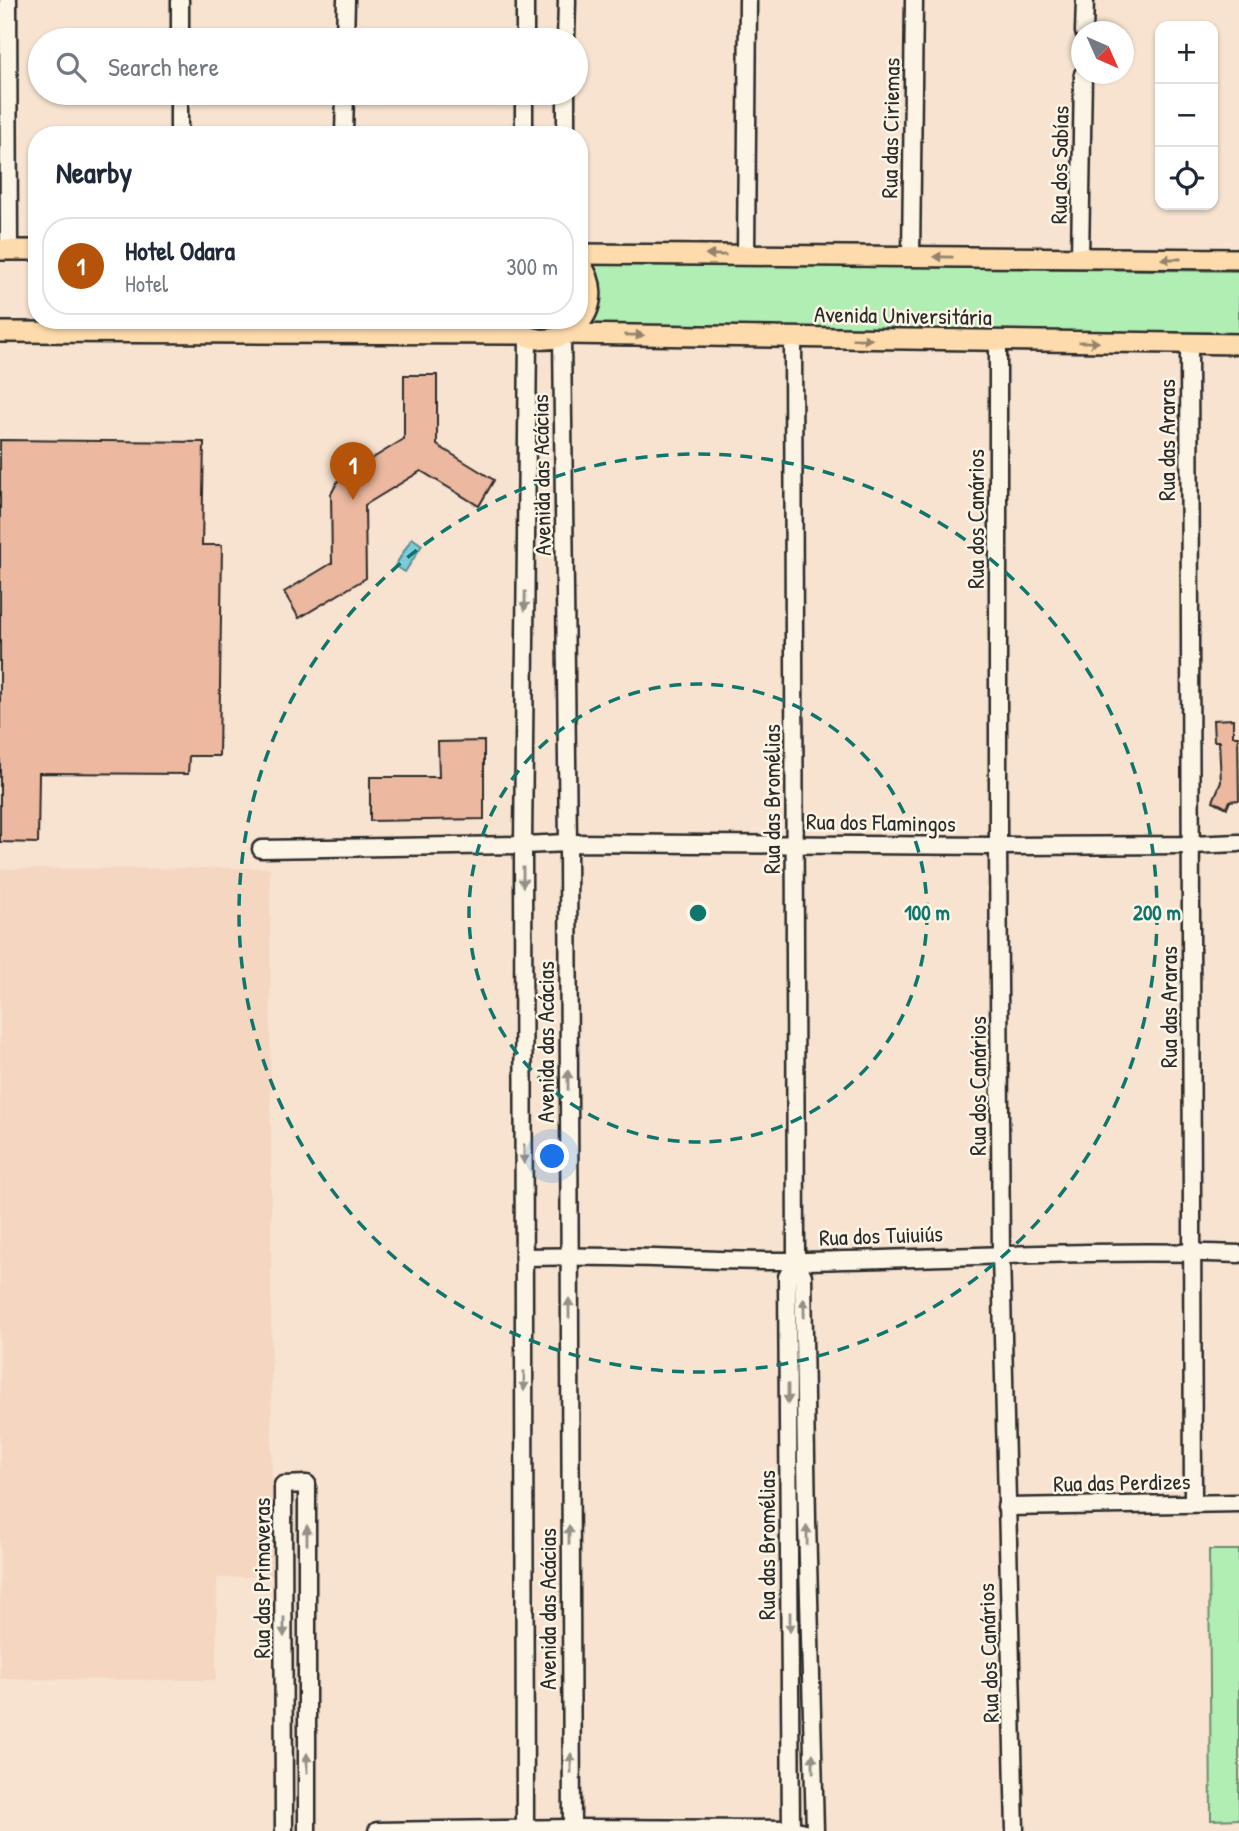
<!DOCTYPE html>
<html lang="en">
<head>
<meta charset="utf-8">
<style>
  body { margin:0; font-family:"Patrick Hand",sans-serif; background:#f6f6f7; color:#1f2937 }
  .controls { position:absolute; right:21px; top:21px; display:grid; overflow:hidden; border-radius:14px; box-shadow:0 2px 5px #0004 }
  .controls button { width:63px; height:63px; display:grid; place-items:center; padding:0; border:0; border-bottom:2px solid #e0e1e3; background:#fff; color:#1f2937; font:35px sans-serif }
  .compass { position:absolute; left:1071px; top:21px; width:63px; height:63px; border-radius:50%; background:#fff; box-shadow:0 2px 5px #0004; rotate:135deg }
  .you { position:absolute; left:553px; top:1157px; width:24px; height:24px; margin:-18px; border:5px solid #fff; border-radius:50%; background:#1a73e8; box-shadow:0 0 0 10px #1a73e833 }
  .badge { display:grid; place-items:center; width:46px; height:46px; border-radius:50%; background:#b45309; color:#fff; font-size:23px; font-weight:700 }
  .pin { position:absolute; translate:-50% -58px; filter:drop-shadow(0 2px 4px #0008) }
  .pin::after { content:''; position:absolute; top:37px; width:24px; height:21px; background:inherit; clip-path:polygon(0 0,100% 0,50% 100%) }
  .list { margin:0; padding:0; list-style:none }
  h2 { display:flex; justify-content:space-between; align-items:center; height:91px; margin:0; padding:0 28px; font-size:30px }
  h2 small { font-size:23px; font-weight:400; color:#747a83 }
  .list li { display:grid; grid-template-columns:46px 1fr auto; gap:21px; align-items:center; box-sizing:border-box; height:98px; margin:0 14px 14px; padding:0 14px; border:2px solid #e0e1e3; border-radius:28px }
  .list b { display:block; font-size:26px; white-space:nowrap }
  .list p { margin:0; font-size:23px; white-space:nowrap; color:#747a83 }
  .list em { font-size:23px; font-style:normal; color:#747a83 }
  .icon { flex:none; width:38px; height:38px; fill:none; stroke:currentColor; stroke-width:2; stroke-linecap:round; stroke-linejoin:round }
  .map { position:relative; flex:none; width:1239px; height:1831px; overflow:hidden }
  .search { position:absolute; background:#fff; box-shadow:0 2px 5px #0004; left:28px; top:28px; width:560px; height:77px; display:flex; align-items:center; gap:18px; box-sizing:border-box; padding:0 24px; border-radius:38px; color:#747a83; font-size:26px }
  .panel { position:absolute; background:#fff; box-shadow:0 2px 5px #0004; left:28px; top:126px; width:560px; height:203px; border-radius:28px }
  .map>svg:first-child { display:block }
  .built { fill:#f4d6c1 }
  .green { fill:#b0eeb4; stroke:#6e8c70; stroke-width:2 }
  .water { fill:#7ccbd8; stroke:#5c8b93; stroke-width:2 }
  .building { fill:#ecb89f; stroke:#2b2b2b; stroke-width:2 }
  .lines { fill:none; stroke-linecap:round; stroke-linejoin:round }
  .minor-casing { stroke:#2b2b2b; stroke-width:21 }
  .major-casing { stroke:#2b2b2b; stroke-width:24 }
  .minor { stroke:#fcf5e5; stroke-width:16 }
  .major { stroke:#fedbac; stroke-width:19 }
  .oneway { fill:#94836c }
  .oneway2 { fill:#949088 }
  .ring { fill:none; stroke:#0f766e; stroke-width:3.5; stroke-dasharray:12 9 }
  .labels { text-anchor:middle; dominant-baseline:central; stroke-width:5; stroke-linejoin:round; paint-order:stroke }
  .street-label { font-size:23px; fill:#2b2b2b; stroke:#fcf5e5 }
  .centre { fill:#0f766e; stroke:#fcf5e5; stroke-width:3.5 }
  .ring-label { font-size:21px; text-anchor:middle; font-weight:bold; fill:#0f766e; stroke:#fcf5e5; stroke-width:5; stroke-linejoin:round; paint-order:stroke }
</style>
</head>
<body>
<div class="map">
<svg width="1239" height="1831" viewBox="0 0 1239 1831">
  <rect width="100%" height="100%" fill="#f7e3d0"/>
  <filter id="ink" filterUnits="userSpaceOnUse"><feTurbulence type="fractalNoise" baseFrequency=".0143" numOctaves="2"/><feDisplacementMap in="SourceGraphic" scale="14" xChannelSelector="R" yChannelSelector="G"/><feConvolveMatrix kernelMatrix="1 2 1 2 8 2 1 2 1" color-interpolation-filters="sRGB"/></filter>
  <g filter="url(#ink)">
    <polygon class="built" points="270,868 272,1576 217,1578 216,1680 0,1679 0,869"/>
    <g class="green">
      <path d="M590,263L1239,271V333L591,327C597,304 604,285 590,263Z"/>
      <polygon points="1209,1550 1239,1550 1239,1819 1211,1820"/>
    </g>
    <polygon class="water" points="412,538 422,545 405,572 395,566"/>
    <g class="building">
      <polygon points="404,375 437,375 437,445 494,480 479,506 421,471 365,505 366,578 299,618 284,592 332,563 331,494 339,479 404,439"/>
      <polygon points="0,440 204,442 202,545 222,545 219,756 189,756 188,774 39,773 38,843 0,842"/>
      <polygon points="1233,719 1233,736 1238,736 1239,800 1230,801 1227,808 1213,801 1221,782 1219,741 1214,741 1213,720"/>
      <polygon points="484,741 484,819 370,821 370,777 439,777 438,742"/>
    </g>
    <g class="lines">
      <g class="minor-casing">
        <g id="minor">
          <polyline points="8,0 9,250"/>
          <polyline points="1084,32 1085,0"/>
          <polyline points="180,40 180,0"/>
          <polyline points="345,40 346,0"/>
          <polyline points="525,40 525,0"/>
          <polyline points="566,40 567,0"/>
          <polyline points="179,135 179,93"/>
          <polyline points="344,135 345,93"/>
          <polyline points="524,135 524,93"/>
          <polyline points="566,135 566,93"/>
          <polyline points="746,255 748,0"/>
          <polyline points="911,257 914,0"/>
          <polyline points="1080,258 1083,74"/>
          <polyline points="562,336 568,843 572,1831"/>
          <polyline points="793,338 796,1260 803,1276 807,1521 815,1831"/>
          <polyline points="998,341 998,846 1001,1254 1015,1831"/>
          <polyline points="1189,343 1193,1503"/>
          <polyline points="261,849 523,845 568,843 998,846 1191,845 1239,843"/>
          <path d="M524,1257C618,1254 711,1262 805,1261C950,1258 1094,1249 1239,1254"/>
          <polyline points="1006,1507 1239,1503"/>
          <polyline points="284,1831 283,1485 307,1484 307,1831"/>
          <polyline points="377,1831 572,1828 791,1829 801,1831"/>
          <polyline points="525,1831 523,845 528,336"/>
          <polyline points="791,1831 787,1277 796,1260"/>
        </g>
      </g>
      <g class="major-casing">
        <g id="major">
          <polyline points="0,250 37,250"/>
          <polyline points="579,254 1239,259"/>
          <path d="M507,320C547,370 619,313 579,262"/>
          <polyline points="0,332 524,334"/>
          <polyline points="566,334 1239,344"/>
        </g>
      </g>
      <use href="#minor" class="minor"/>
      <use href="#major" class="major"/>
    </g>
    <defs><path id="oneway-solid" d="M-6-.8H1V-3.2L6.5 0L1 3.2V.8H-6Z" transform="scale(1.75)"/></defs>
    <g class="oneway">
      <use href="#oneway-solid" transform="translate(716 255) rotate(-179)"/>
      <use href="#oneway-solid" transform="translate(943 257) rotate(-179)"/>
      <use href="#oneway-solid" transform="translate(1171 259) rotate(-180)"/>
      <use href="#oneway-solid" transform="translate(634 335) rotate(1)"/>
      <use href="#oneway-solid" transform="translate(862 339) rotate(1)"/>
      <use href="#oneway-solid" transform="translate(1089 342) rotate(1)"/>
    </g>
    <g class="oneway2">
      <use href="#oneway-solid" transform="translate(525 601) rotate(91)"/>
      <use href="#oneway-solid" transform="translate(523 877) rotate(90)"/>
      <use href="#oneway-solid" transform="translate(568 1080) rotate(-90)"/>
      <use href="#oneway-solid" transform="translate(524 1154) rotate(90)"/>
      <use href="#oneway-solid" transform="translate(569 1308) rotate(-90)"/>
      <use href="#oneway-solid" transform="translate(804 1308) rotate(-91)"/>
      <use href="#oneway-solid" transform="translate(524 1381) rotate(90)"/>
      <use href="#oneway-solid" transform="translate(788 1394) rotate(90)"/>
      <use href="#oneway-solid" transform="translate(307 1535) rotate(-90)"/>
      <use href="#oneway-solid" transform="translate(569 1535) rotate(-90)"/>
      <use href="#oneway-solid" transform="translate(807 1535) rotate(-91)"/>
      <use href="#oneway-solid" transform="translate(790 1622) rotate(90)"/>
      <use href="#oneway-solid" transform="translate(284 1627) rotate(90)"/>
      <use href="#oneway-solid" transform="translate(307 1763) rotate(-90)"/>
      <use href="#oneway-solid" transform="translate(571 1763) rotate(-90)"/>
      <use href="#oneway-solid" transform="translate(813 1763) rotate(-91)"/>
    </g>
  </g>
  <g class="ring">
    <circle cx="698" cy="913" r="229"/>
    <circle cx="698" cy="913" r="459"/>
  </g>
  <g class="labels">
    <g class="street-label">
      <text transform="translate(890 128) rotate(-89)">Rua das Ciriemas</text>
      <text transform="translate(1059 165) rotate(-89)">Rua dos Sabías</text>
      <text transform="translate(903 315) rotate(1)">Avenida Universitária</text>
      <text transform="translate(1166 440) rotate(-90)">Rua das Araras</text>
      <text transform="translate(541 475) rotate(-91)">Avenida das Acácias</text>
      <text transform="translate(975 519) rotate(-90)">Rua dos Canários</text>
      <text transform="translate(771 799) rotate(-90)">Rua das Bromélias</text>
      <text transform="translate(881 822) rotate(1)">Rua dos Flamingos</text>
      <text transform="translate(1168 1007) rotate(-90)">Rua das Araras</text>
      <text transform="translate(545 1042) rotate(-90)">Avenida das Acácias</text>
      <text transform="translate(977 1086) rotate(-90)">Rua dos Canários</text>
      <text transform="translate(881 1235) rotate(-2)">Rua dos Tuiuiús</text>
      <text transform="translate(1122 1482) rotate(-1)">Rua das Perdizes</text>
      <text transform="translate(766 1545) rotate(-90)">Rua das Bromélias</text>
      <text transform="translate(261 1578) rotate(-90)">Rua das Primaveras</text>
      <text transform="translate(547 1609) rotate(-90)">Avenida das Acácias</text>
      <text transform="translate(988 1653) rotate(-92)">Rua dos Canários</text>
    </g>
  </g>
  <circle cx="698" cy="913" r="10" class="centre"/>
  <g class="ring-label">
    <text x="927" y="920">100 m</text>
    <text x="1157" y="920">200 m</text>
  </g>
</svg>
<div class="controls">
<button>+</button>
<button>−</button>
<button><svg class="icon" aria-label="locate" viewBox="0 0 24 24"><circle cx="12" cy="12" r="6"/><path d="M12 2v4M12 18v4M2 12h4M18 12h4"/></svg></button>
</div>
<svg class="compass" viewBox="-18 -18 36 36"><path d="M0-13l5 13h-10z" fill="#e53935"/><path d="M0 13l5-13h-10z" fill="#747a83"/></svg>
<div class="you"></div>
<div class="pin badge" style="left:353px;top:500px">1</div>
<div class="search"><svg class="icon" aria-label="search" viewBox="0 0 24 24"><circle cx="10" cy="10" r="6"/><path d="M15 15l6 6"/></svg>Search here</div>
<section class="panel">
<h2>Nearby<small></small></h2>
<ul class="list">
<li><span class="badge">1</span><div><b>Hotel Odara</b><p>Hotel</p></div><em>300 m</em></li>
</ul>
</section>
</div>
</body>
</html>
